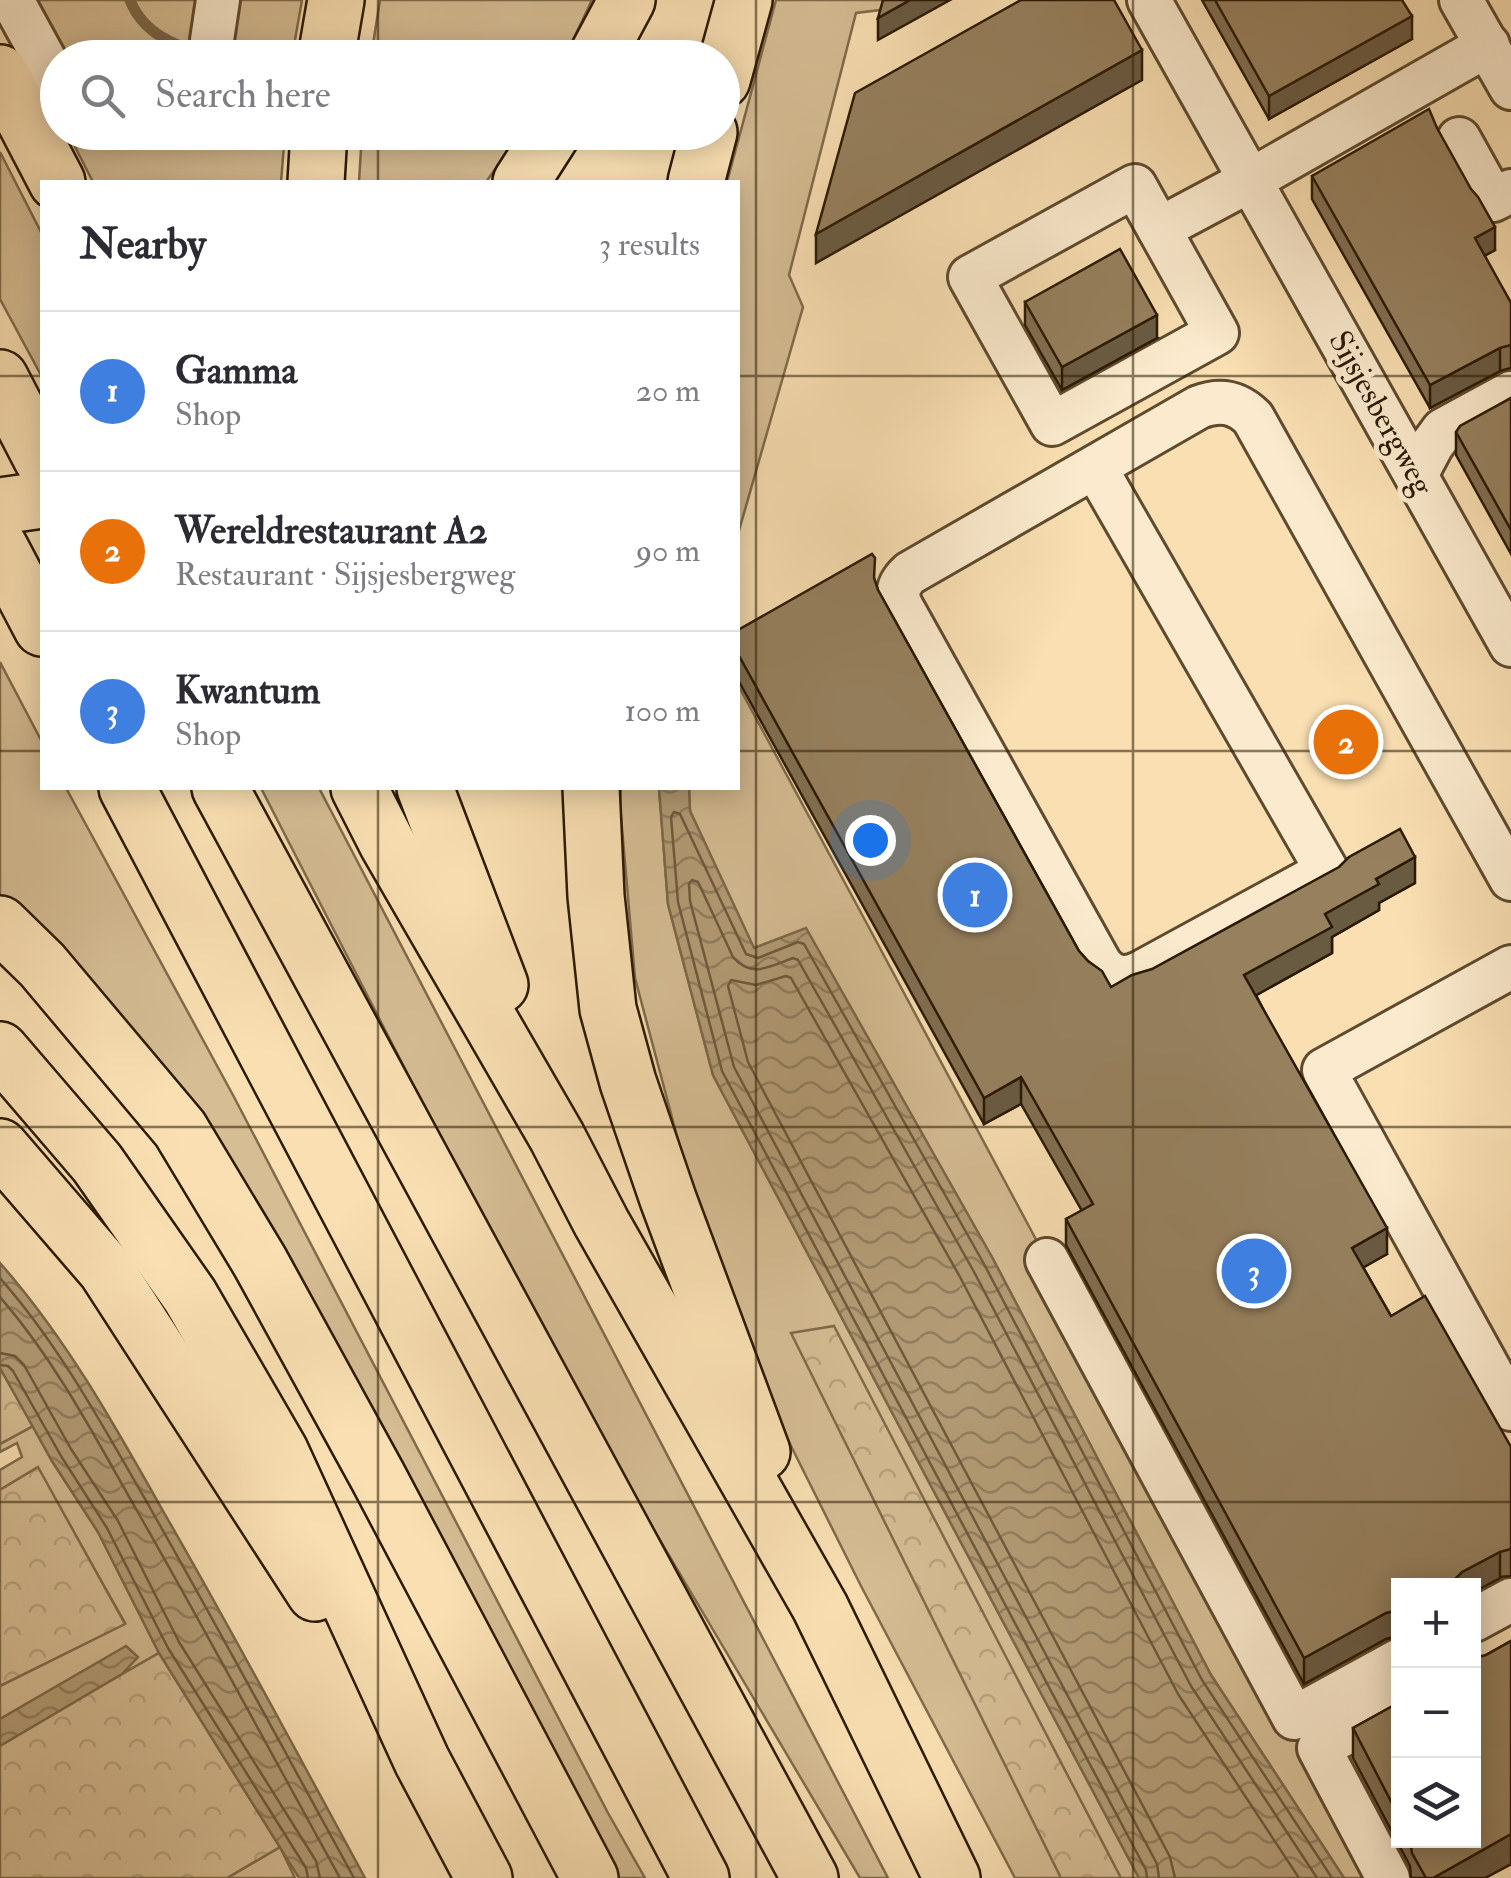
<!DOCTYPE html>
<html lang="en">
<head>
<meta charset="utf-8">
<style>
  body { margin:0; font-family:"IM FELL Double Pica",serif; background:#f7f7f7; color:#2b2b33 }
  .controls { position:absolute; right:30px; bottom:30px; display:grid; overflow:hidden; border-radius:0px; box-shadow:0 5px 25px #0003 }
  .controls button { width:90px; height:90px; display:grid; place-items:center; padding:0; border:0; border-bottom:2px solid #e1e1e2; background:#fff; color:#2b2b33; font:50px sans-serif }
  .you { position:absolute; left:870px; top:840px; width:35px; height:35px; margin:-25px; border:8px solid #fff; border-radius:50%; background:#1a73e8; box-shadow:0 0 0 15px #1a73e833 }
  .badge { display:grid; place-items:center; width:65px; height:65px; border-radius:50%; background:#2563eb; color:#fff; font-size:32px; font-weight:700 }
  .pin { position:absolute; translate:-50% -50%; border:5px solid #fff; box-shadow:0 2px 10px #0006 }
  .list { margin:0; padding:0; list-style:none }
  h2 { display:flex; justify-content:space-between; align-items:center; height:130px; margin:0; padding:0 40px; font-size:42px }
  h2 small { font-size:32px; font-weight:400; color:#7c7c81 }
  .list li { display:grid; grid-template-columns:65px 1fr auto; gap:30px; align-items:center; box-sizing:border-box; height:160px; padding:0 40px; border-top:2px solid #e1e1e2 }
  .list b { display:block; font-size:38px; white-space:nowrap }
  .list p { margin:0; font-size:32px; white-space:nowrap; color:#7c7c81 }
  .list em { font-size:32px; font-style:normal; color:#7c7c81 }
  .icon { flex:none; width:55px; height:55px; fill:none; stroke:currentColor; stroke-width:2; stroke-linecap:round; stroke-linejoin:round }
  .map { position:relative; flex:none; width:1511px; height:1878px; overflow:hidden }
  .search { position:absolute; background:#fff; box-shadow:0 5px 25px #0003; left:40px; top:40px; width:700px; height:110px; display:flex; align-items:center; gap:25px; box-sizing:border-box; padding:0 35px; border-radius:55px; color:#7c7c81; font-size:38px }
  .panel { position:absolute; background:#fff; box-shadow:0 5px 25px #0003; left:40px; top:180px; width:700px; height:610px; border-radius:0px }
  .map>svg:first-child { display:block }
  .grass { fill:#d6bd94; stroke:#806b4b; stroke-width:2.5 }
  .forest { fill:url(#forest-crowns); stroke:#806b4b; stroke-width:2.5 }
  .water { fill:url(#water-waves); stroke:#7c6848; stroke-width:2.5 }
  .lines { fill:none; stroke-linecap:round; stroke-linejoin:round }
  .shore { stroke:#6e5a3c; stroke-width:2.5 }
  .stream { stroke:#7c6848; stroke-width:11 }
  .minor-casing { stroke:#5e4a2e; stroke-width:48 }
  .highway-casing { stroke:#2a1902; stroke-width:60 }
  .minor { stroke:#fbeacd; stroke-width:42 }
  .highway { stroke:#f9dfb2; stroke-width:55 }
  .wall { fill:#816e51; stroke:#2a1902; stroke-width:2.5 }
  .shaded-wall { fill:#695a42; stroke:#2a1902; stroke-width:2.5 }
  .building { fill:#96805e; stroke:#2a1902; stroke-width:2.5 }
  .grid { fill:none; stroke:#2a1902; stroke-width:2.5; stroke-opacity:0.55 }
  .labels { text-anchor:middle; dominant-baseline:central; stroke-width:10; stroke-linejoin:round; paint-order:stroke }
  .street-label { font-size:32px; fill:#2a1902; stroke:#fbeacd }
</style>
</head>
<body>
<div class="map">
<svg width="1511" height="1878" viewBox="0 0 1511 1878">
  <defs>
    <pattern id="forest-crowns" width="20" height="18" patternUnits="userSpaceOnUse" patternTransform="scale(2.5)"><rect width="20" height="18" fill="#d6bd94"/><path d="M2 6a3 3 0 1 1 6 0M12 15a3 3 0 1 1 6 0" fill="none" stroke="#b8a27e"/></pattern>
    <pattern id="water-waves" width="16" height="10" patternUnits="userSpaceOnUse" patternTransform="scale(2.5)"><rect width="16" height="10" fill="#b39c76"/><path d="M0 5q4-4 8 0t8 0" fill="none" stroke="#927e5f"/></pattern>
  </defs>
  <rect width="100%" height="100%" fill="#f9dfb2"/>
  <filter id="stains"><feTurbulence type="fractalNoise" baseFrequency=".002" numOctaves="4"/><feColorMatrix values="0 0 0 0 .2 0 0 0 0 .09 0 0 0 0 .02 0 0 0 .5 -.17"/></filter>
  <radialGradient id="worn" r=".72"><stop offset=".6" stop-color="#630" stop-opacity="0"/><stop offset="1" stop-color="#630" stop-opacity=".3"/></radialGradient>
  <g class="grass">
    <polygon points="0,0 302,0 292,57 58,58 57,113"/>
    <polygon points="380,0 592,0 565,57 371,57"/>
    <polygon points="776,0 886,0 880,10 856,13 789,275 803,307 738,534 738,182 727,182"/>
    <polygon points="68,133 285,133 281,182 93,182"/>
    <polygon points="362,133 521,133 486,182 359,182"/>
    <polygon points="0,152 42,234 42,377 0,299"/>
    <polygon points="0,662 42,742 42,788 66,788 234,1097 608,1813 645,1878 604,1878 201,1126 0,900"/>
    <polygon points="738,685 859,909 1378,1878 1344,1878 1211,1675 993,1259 806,929 754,949 690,811 689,788 738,788"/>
    <polygon points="261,788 319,788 888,1878 860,1878 561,1373"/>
    <polygon points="621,788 659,788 668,904 713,1075 1139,1878 1015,1878 861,1586 729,1322 682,1155 635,978 620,805"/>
    <polygon points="33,1426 52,1461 98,1532 159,1653 0,1744 0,1686 125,1623 37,1468 0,1490 0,1470 22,1457 17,1443 0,1452 0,1444"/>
    <polygon points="280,1847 295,1878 227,1878"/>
  </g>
  <g class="forest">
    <polygon points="834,1326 1121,1878 1061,1878 791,1333"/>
    <polygon points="0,1368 33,1426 0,1444"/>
    <polygon points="38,1467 125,1624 0,1686 0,1490"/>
    <polygon points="159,1653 280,1847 227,1878 0,1878 0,1744"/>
  </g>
  <g class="water">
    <polygon points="659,788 689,788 690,811 754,948 806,928 993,1259 1211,1675 1344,1878 1139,1878 713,1075 668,904"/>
    <path d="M0,1263C66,1338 114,1424 163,1511C233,1632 298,1755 365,1878H299L159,1653L98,1532L52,1461L0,1368Z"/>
    <polygon points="126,1646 138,1657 122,1674 0,1746 0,1719"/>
  </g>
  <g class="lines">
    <g class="shore">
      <path d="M0,1278C60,1346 104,1428 149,1506C219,1629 286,1754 354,1878"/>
      <path d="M0,1297C55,1360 95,1437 136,1509C206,1631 272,1755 340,1878"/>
      <polyline points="0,1353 15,1356 24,1365 71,1449 118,1521 179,1642 316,1861 320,1878"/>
      <polyline points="0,1365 8,1366 13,1371 61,1456 107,1528 168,1648 306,1868 308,1878"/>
      <polyline points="1147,1878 1146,1870 722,1071 678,902 671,817 674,812 680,814 746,954 758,958 798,942 804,944 984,1264 1202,1680 1332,1878"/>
      <path d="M1159,1878L1157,1864L734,1067L690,901L689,884L692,880L698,882L733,957C751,979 771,966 793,958L798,960L973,1270L1191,1686L1317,1878"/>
      <polyline points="1175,1878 1170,1857 748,1062 728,986 731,980 756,985 786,976 791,978 960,1277 1178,1694 1299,1878"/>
    </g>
    <path class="stream" d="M130,0C143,34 176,46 208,56"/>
    <g class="minor-casing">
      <g id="minor">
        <polyline points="12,0 58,84"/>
        <polyline points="1149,0 1511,645"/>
        <polyline points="1461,0 1511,88"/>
        <polyline points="212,40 218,0"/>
        <polyline points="1459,139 1493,200 1511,191"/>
        <polygon points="1135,186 1217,333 1052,424 970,277"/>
        <polyline points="1159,229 1251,180 1488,45"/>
        <path d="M1095,467L1327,871L1140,973C1124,980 1113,978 1101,965L900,604C896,590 900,582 910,573L1199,407C1220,399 1237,402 1253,418L1511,879"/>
        <polyline points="1416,475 1432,445 1443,430 1511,393"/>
        <polyline points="1511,967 1324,1070 1511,1409"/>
        <polyline points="1047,1260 1294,1718 1398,1661"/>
        <polyline points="1474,1620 1511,1600"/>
        <polyline points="1388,1878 1319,1748 1398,1704"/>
      </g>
    </g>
    <g class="highway-casing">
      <g id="highway">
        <polyline points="326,58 336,0"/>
        <polyline points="596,58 627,0"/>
        <polyline points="0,73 57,182"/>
        <polyline points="722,80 744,0"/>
        <polyline points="316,182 319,132"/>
        <polyline points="521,182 553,132"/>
        <polyline points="696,182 709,132"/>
        <polyline points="0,378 42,459"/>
        <polyline points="0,506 42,500"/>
        <polyline points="0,548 42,628"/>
        <polyline points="127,788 701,1878"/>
        <polyline points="220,788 810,1878"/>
        <polyline points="359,788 387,843 557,1137 601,1222 820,1607 952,1878"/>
        <polyline points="425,788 500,985"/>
        <polyline points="591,788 596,896 608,1009 628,1082 668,1199 762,1452"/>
        <polyline points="0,924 42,965 180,1129 260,1262 378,1477 590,1878"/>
        <polyline points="0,1050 97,1163 190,1296 280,1451 422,1761 484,1878"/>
        <polyline points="0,1147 106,1270 315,1593"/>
      </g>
    </g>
    <use href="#minor" class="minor"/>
    <use href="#highway" class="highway"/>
  </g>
  <g class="wall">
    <polygon points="1202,0 1402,0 1412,39 1269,119"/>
    <polygon points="1437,128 1495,250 1484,256 1511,303 1511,368 1500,371 1430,408 1312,199 1312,176"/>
    <polygon points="1025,302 1157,338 1062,390 1025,325"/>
    <polygon points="1511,398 1511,554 1456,455 1456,432"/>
    <polygon points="874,578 878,590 1079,951 1111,987 1415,883 1379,903 1379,910 1332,937 1332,953 1256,995 1387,1254 1363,1267 1391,1316 1511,1447 1511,1576 1398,1586 1398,1636 1386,1639 1304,1684 1066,1245 1066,1219 1082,1211 1021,1104 984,1124 738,680 738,630"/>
    <polygon points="1511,1641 1511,1864 1485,1878 1411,1878 1410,1866 1353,1758 1353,1728 1398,1703 1398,1840 1474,1840 1486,1655"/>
  </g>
  <g class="shaded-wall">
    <polygon points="910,0 950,0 878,40 878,18"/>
    <polygon points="1412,16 1412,39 1269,119 1269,96"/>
    <polygon points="1142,50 1142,80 816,263 816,234"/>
    <polygon points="1495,227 1495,250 1475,261 1475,238"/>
    <polygon points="1157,315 1157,338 1062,390 1062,367"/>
    <polygon points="1500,348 1500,371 1430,408 1430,385"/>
    <polygon points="1415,857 1415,883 1379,903 1379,910 1332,937 1332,953 1244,1002 1244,975 1325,914 1376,879"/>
    <polygon points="1021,1077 1021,1104 984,1124 984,1098"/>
    <polygon points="1387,1228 1387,1254 1352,1274 1352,1248"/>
    <polygon points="1500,1552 1500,1578 1474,1592 1474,1586 1451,1586 1452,1582 1462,1572"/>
    <polygon points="1398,1610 1398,1636 1386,1639 1304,1684 1304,1658 1386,1613"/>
    <polygon points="1511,1834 1511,1864 1485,1878 1433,1878"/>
  </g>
  <g class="building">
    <polygon points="883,0 910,0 878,18"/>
    <polygon points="1021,0 1114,0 1142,50 816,234 855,93"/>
    <polygon points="1215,0 1402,0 1412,16 1269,96"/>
    <polygon points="1429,109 1437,128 1471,189 1478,197 1495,227 1475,238 1511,303 1511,345 1500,348 1430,385 1312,176"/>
    <polygon points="1120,249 1157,315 1062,367 1025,302"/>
    <polygon points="1511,398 1511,530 1456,432 1460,426"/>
    <polygon points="872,554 875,558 874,578 878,590 1079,951 1088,961 1102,971 1111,987 1132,975 1152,969 1339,867 1349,857 1400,829 1415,857 1376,879 1379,884 1325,914 1332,927 1244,975 1387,1228 1352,1248 1391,1316 1425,1296 1511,1447 1511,1549 1500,1552 1462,1572 1452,1582 1451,1586 1398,1586 1398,1610 1386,1613 1304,1658 1066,1219 1093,1204 1021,1077 984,1098 738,654 738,630"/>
    <polygon points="1511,1641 1511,1834 1433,1878 1426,1878 1412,1853 1410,1840 1474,1840 1474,1658 1486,1655"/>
    <polygon points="1398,1703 1398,1815 1353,1728"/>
  </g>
  <path class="grid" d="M378,0V58M756,0V1878M1133,0V1878M378,132V182M0,376H42M738,376H1511M0,751H42M738,751H1511M378,788V1878M0,1127H1511M0,1502H1511"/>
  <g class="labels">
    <g class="street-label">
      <text transform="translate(1381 413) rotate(61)">Sijsjesbergweg</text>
    </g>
  </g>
  <rect width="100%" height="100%" filter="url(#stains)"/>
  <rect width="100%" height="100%" fill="url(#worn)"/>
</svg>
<div class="controls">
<button>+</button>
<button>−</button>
<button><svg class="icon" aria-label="layers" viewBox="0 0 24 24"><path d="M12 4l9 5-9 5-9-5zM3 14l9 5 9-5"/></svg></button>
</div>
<div class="you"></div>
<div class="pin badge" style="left:975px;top:895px;background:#3f7fe0">1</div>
<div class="pin badge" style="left:1346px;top:742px;background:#e8710a">2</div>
<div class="pin badge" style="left:1254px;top:1271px;background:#3f7fe0">3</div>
<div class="search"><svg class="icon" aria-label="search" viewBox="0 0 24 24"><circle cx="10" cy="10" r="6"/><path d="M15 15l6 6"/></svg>Search here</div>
<section class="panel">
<h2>Nearby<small>3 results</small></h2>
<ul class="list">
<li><span class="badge" style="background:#3f7fe0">1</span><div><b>Gamma</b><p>Shop</p></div><em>20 m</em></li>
<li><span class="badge" style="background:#e8710a">2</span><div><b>Wereldrestaurant A2</b><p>Restaurant · Sijsjesbergweg</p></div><em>90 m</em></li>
<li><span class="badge" style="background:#3f7fe0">3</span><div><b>Kwantum</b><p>Shop</p></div><em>100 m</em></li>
</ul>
</section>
</div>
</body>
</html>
